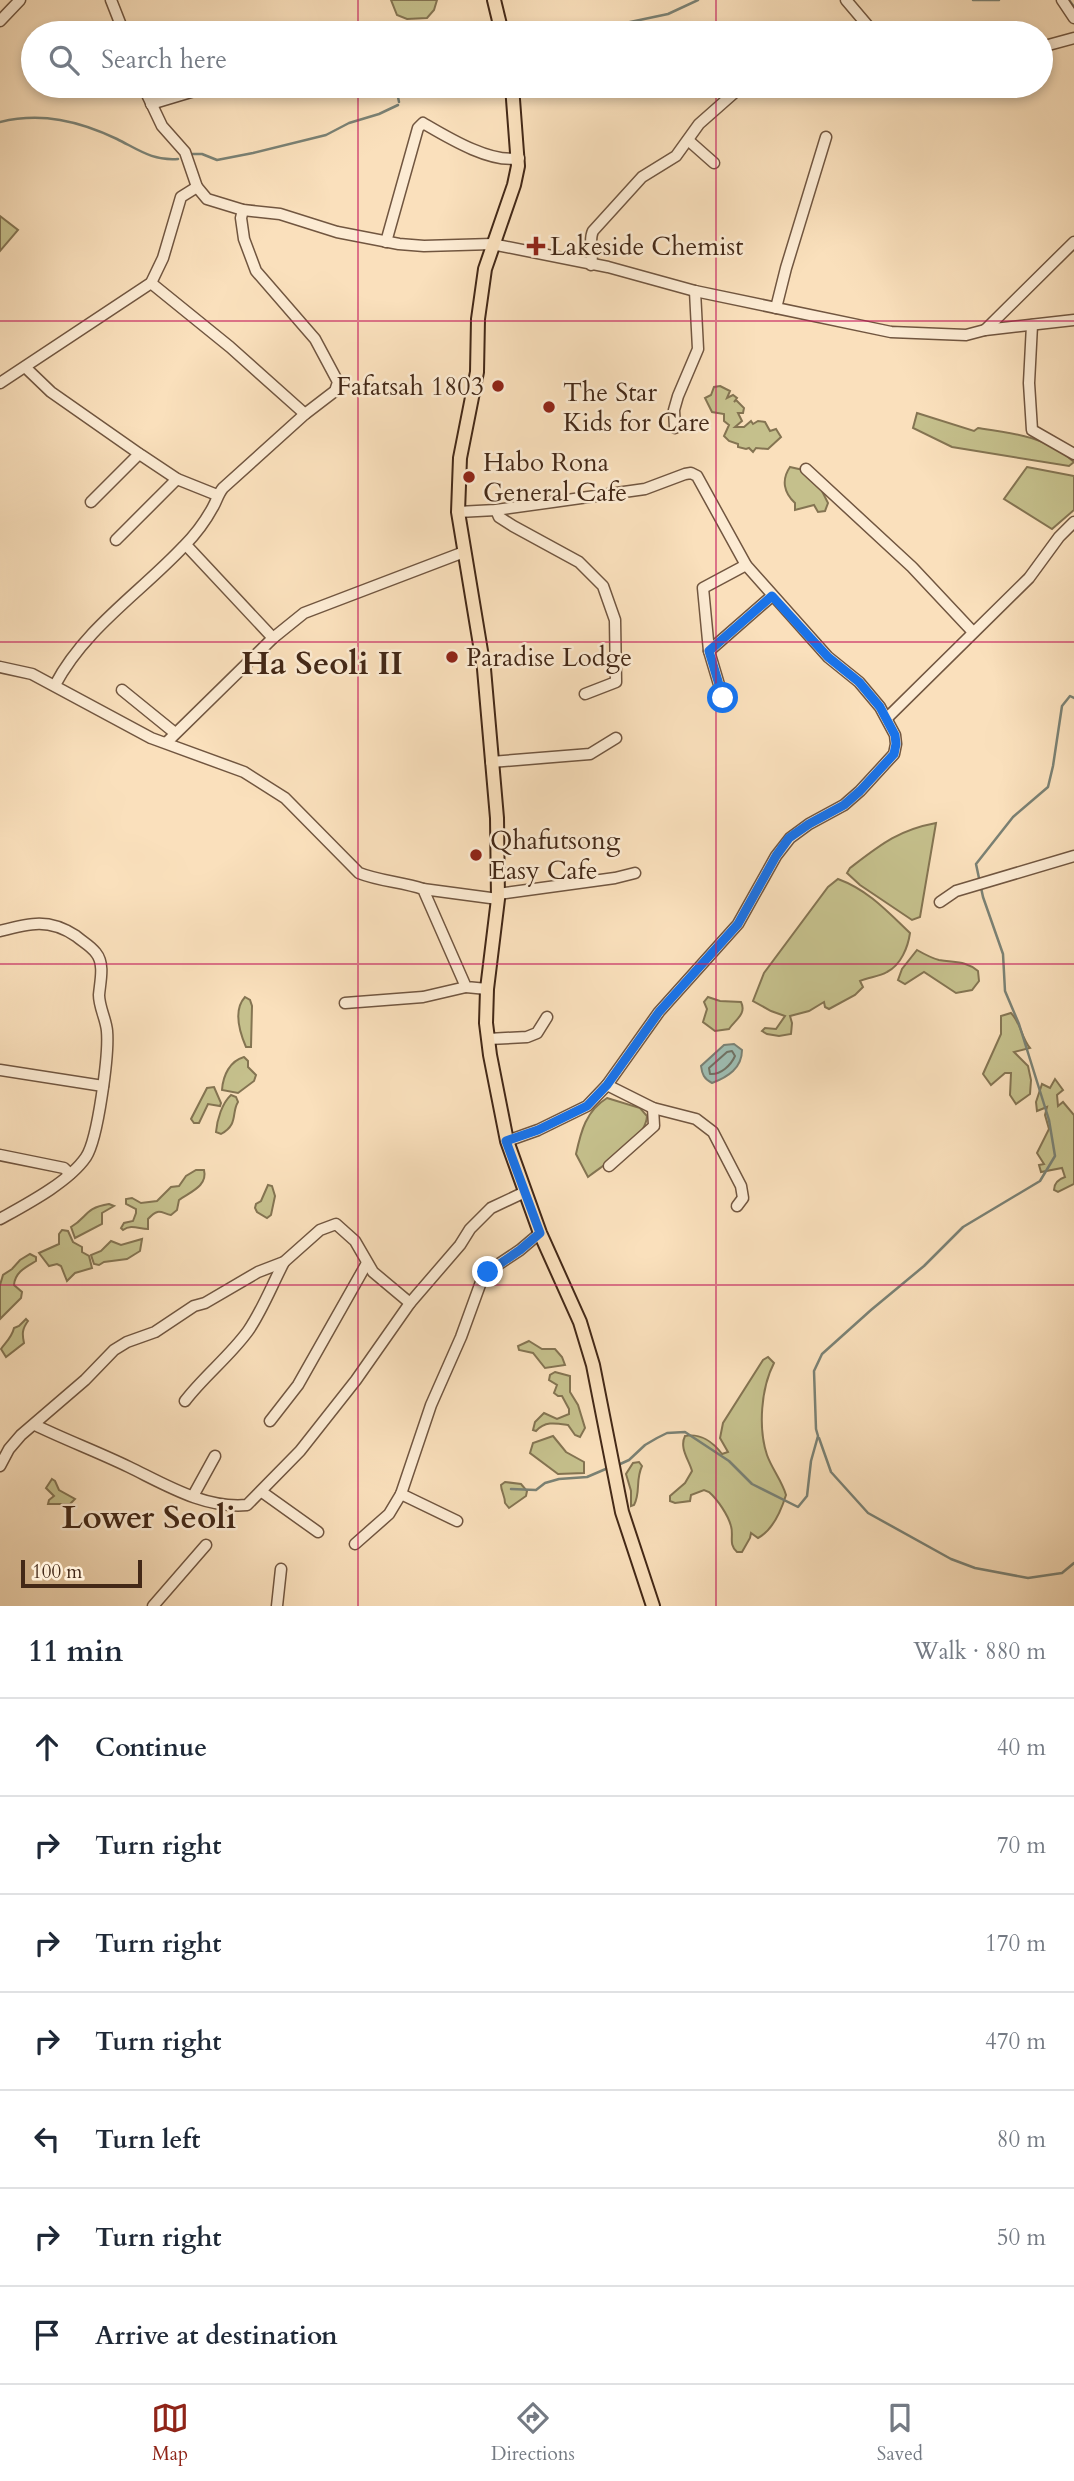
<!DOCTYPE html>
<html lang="en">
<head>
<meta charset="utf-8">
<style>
  body { margin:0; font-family:Cardo,serif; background:#f6f6f7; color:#1f2937 }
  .scale { position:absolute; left:21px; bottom:18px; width:121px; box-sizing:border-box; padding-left:7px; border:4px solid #432817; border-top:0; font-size:19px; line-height:24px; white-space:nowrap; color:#432817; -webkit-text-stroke:5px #fcebd3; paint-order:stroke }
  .stop { position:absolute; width:21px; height:21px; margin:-16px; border:5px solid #1a73e8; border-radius:50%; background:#fff }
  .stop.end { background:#1a73e8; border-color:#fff; box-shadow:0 2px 7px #0008 }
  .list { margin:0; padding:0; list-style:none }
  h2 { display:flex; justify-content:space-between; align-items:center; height:91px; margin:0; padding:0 28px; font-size:30px }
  h2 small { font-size:23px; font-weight:400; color:#747a83 }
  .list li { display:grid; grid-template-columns:46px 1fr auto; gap:21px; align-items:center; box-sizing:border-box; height:98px; padding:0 28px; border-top:2px solid #e0e1e3 }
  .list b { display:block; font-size:26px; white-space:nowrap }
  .list em { font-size:23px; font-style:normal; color:#747a83 }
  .icon { flex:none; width:38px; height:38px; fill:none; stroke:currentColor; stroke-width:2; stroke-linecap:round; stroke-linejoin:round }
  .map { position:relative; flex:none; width:1074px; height:1606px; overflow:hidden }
  .search { position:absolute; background:#fff; box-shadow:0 4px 10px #0003; left:21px; right:21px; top:21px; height:77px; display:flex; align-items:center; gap:18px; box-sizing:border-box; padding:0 24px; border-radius:38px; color:#747a83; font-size:26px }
  .sheet { height:777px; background:#fff }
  nav { display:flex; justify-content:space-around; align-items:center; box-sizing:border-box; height:98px; border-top:2px solid #e0e1e3; background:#fff; font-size:19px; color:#747a83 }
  nav a { display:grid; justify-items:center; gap:4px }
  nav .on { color:#8f2418 }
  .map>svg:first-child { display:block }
  .green { fill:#c5c08c; stroke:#847452; stroke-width:2 }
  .water { fill:#9ebdb2; stroke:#7a8174; stroke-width:2 }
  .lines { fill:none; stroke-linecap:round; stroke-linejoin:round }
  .shore { stroke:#707264; stroke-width:2 }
  .stream { stroke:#7a8174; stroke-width:2.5 }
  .minor-casing { stroke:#715640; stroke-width:13 }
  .major-casing { stroke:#432817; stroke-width:16 }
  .minor { stroke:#fcebd3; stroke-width:10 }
  .major { stroke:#fae0bc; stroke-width:12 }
  .route { stroke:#1a73e8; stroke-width:9 }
  .grid { fill:none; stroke:#c2185b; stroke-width:2; stroke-opacity:0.55 }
  .poi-dot { fill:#8f2418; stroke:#fcebd3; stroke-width:2.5 }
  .labels { text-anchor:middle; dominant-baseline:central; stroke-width:5; stroke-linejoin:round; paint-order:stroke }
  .poi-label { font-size:26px; fill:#432817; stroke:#fcebd3; text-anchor:start }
  .district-label { font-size:33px; font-weight:bold; fill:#432817; stroke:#fcebd3 }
</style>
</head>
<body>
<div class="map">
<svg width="1074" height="1606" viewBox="0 0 1074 1606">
  <rect width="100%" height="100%" fill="#fae0bc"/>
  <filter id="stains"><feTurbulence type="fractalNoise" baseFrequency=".00286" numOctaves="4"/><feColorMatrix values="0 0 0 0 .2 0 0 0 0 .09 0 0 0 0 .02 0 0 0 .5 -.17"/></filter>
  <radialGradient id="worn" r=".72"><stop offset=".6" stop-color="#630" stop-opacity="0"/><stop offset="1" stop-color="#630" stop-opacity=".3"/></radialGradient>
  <g class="green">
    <polygon points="391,0 437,0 434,10 427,18 407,19 397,15"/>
    <polygon points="0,216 18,230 0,251"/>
    <polygon points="720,386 730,391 727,398 733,395 737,398 734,402 736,400 744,408 743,413 738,413 742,421 735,427 744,427 751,421 753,424 758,421 765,422 770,431 776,429 781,437 768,449 756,448 753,452 749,448 746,449 738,447 738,444 729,441 724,436 729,425 724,421 724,414 712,412 705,398 711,395 714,387"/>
    <path d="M917,413L974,431L978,428C1013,433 1048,437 1074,462L1069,466L952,447L913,428Z"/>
    <path d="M790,467L803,470L820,487L828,503L825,511L818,512L814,505L795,510V503C784,493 781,480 790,467Z"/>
    <polygon points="1027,467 1074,476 1074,510 1052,529 1004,499"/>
    <path d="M936,823L920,917L912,920L860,885L847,873L850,868C880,845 898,830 936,823Z"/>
    <path d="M838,879C868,890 887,911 910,933C908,947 901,965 887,972C879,977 868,977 860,981L863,987L855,995L829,1009L825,1007L824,1002L809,1011L790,1016L792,1023L791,1034L779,1036L767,1034L762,1031L765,1028L776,1029L785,1016L771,1011L753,1001L764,973L828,887Z"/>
    <path d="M917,950C924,954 931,958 939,960C954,963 965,960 978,971L979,981L972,990L956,993L924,972L905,984L898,980L902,969Z"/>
    <path d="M245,997L250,1000L252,1006L251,1047H246C240,1033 233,1010 245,997Z"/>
    <path d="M708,997L720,1001L741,1002C747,1014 735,1020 729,1029L715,1031L703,1022L707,1009L704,1002Z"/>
    <path d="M1011,1013C1021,1023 1021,1037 1030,1048L1014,1052L1028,1066L1031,1080L1030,1094L1016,1104L1010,1095L1011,1073H1005L991,1085L983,1074L1001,1034V1016Z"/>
    <path d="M244,1057L248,1061V1067L256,1075L254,1081L238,1093L222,1090C223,1075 230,1061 244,1057Z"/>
    <path d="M1055,1079L1063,1090L1057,1095L1058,1106L1063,1102L1074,1115V1184L1058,1192L1054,1190C1054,1182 1059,1179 1065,1177L1062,1168L1041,1172L1039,1165L1044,1164L1037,1153L1049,1129L1045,1115L1047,1107L1037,1111L1036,1102L1042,1084L1050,1088Z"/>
    <polygon points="214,1087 221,1103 220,1106 208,1104 199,1123 194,1123 191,1119 207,1088"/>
    <path d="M231,1095L236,1097L238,1102C231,1113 239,1124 221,1134L216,1132C217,1120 222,1103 231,1095Z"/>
    <path d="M607,1098L640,1108L647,1116C646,1139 606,1163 588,1177L576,1154C581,1131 586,1111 607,1098Z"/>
    <path d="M196,1170H204C208,1186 190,1192 179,1200L177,1210L171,1215C161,1213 159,1207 148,1219V1229C139,1229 131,1224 123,1230L121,1228L124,1223L133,1221L136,1213V1209L126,1204V1199L132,1198L141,1203L157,1201L171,1187L179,1186L186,1176Z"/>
    <polygon points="268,1185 272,1186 275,1196 271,1215 267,1218 257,1212 255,1208 256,1204 261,1201"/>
    <path d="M109,1204L114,1206L102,1213V1224L75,1238L71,1227C88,1217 84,1208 109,1204Z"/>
    <polygon points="62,1230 68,1231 73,1242 82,1247 82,1252 89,1256 92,1268 75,1273 67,1281 61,1266 57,1264 49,1266 39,1253 59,1244 59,1234"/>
    <polygon points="142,1239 140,1251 127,1259 104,1262 99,1265 94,1264 91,1255 101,1251 111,1241 121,1245"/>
    <path d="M30,1254L36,1257V1261C26,1267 15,1272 14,1285L22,1292L21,1298L0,1319V1285L3,1275L12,1269L20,1260Z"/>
    <path d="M26,1319L28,1321C22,1329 22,1334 24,1343L6,1357L1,1349C6,1342 12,1337 14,1328L19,1326Z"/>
    <polygon points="529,1341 542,1349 555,1349 562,1357 565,1365 545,1368 533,1353 519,1350 518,1346"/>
    <path d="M768,1357L774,1363C761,1388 758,1428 767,1455C772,1469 782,1481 786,1495C781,1511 773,1530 758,1538L751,1533L750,1538L742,1552H737C728,1544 734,1536 731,1526C728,1515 718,1500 709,1492L704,1490L691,1495L690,1501L675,1503L670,1501V1496L685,1483L692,1471C689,1460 679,1448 685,1436C700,1433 713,1442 722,1454L728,1452L720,1438L723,1423L763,1360Z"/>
    <path d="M555,1372L570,1376V1392L578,1405L585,1428L580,1437L575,1435L568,1425C555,1423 545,1421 536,1431L533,1430L535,1422L544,1413L557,1419L569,1414V1409L562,1396H558L554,1393L557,1385L549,1380L550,1375Z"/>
    <polygon points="553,1436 566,1452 584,1462 584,1473 558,1474 530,1453 533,1443"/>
    <path d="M639,1462L642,1466C635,1481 641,1492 634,1505L631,1506V1491L626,1474L633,1463Z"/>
    <polygon points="52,1479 55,1481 59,1490 75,1499 70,1504 48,1504 49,1500 54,1496 46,1488"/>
    <path d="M505,1482L521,1484L527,1491L526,1496L509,1508L505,1503C505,1496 501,1491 501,1485Z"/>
  </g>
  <path class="water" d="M734,1044L742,1050C742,1068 728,1077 712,1083C704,1079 702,1074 701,1066L724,1045Z"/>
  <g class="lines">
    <path class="shore" d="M732,1051L735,1056C731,1065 721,1075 710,1074L709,1068L727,1052Z"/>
    <g class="stream">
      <polyline points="973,0 999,0"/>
      <polyline points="1069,0 1074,7"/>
      <polyline points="578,33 668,14 698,0"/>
      <polyline points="399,102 397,92 410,86"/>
      <path d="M0,122C42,112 79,121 117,139C139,150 153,161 178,159"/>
      <polyline points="189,154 202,154 217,160 253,153 326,135 349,123 379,114 398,105"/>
      <polyline points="819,1438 831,1472 868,1513 951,1559 975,1568 1028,1578 1062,1573 1074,1563"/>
      <polyline points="618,1465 629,1460 645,1445 657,1438 667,1433 685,1432 729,1461 752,1484 798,1507 807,1496 811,1461 818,1436 816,1429 814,1371 822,1354 871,1310 924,1266 963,1227 1040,1181 1055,1156 1049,1120 1019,1024 1005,991 1003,954 983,897 976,864 1013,817 1048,787 1053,766 1062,706 1070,696 1074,698"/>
      <polyline points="511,1489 536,1490 545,1483 559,1479 587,1477 608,1468"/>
    </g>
    <g class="minor-casing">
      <g id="minor">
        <polyline points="111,0 124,33"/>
        <polyline points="846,0 874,33"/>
        <polyline points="1062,0 1074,18"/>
        <polyline points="0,21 20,0"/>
        <polyline points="1041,47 1074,38"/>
        <polyline points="143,86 162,126 185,152 197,187 207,199 243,210 280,214 337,232 399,244 424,246 492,244 608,267 695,291 891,332 966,335 985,330 1074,320"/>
        <polyline points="436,89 446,86"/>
        <polyline points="151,104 211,86"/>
        <polyline points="688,140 714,163"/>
        <path d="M386,242L418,128L423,123C447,137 491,164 519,158"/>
        <path d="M591,265C594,253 588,241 593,231L642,177L676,156L699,124L742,86"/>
        <polyline points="151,283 230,347 305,414"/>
        <polyline points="776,308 786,268 826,137"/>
        <polyline points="1032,325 1029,383 1032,430 1074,454"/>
        <polyline points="985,330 1074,242"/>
        <polyline points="26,368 51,392 141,455 177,479 217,495"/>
        <polyline points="0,383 151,283 163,258 181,197 197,187"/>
        <polyline points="675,428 674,410 678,396 698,349 695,291"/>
        <polyline points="806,469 912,567 973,632"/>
        <polyline points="91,502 139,454"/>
        <polyline points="496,510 499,517 513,526 579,562 603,586 615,620 616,682 585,694"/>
        <polyline points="458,512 496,510 645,489 685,474 691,473 697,476 746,565 828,657 859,682 880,707 895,735 896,744 894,754 860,791 844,805 809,824 790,838 776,856 738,924 659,1012 607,1085 587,1106 538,1130 507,1141"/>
        <polyline points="116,540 177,479"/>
        <polyline points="186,545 273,638"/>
        <polyline points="709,651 703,588 746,565"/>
        <path d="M0,667L32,674L151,738L244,772L285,798L359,873C379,881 402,882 423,889L466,987L487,989"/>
        <path d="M55,685C85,628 141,592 184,546C194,536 206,520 213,507C217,500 218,494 223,488L305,414L335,391L338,382L315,339L256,271L244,239L241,218L243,210"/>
        <polyline points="122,690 175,733"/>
        <polyline points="723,698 709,651 772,596"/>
        <polyline points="887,718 1029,578 1059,537 1074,522"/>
        <polyline points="167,742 273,638 304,613 464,552"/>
        <polyline points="491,762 590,754 616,738"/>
        <polyline points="423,889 498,899"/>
        <polyline points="498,894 615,878 635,873"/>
        <polyline points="940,902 956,891 1074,856"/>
        <path d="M0,931C30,923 49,918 76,936C83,942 91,946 96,953C105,964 100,982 99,995C99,1007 106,1019 107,1031C109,1054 98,1139 86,1157C69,1182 27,1204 0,1219"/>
        <polyline points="345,1003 423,997 466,987"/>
        <polyline points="488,1039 527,1037 537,1033 547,1017"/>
        <polyline points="0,1070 103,1086"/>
        <polyline points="607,1085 653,1108 696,1119 713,1132 741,1186 743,1198 737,1206"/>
        <polyline points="0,1155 64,1168 70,1174"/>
        <polyline points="609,1166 654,1126 653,1108"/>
        <path d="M185,1401C204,1376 229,1357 248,1331C262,1311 272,1285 284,1262"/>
        <polyline points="270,1421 298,1385 367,1263"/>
        <path d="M35,1425C66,1440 98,1452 129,1467C166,1485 205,1509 247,1505L300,1451L356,1380L410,1303L460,1245L470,1229L491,1208L525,1192"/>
        <polyline points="0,1466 9,1449 21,1435 85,1380 114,1350 127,1342 155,1332 194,1306 205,1303 258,1272 284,1262 320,1230 336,1224 355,1241 373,1272 410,1303"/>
        <polyline points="262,1492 318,1532"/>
        <polyline points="401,1494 457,1521"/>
        <polyline points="193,1496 215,1456"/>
        <polyline points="355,1544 389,1514 401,1494 431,1405 461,1337 481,1282 487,1272 520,1250 540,1233"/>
        <polyline points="153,1606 206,1545"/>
        <polyline points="277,1606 281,1569"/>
      </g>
    </g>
    <g class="major-casing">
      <g id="major">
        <polyline points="494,0 502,33"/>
        <polyline points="512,86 518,166 514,185 485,269 478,319 477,372 460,458 458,512 484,669 497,818 498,899 487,989 486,1023 490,1055 507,1141 540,1233 580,1322 593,1365 622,1512 653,1606"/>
      </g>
    </g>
    <use href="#minor" class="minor"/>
    <use href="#major" class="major"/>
  </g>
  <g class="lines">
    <polyline class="route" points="488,1272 520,1250 540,1233 506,1141 538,1130 587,1106 607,1085 659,1012 738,924 776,856 789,838 809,824 844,805 860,791 894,754 896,744 895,735 880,707 859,682 828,657 772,596 709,651 723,698"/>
  </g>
  <path class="grid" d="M358,0V33M716,0V33M358,86V1606M716,86V1606M0,321H1074M0,642H1074M0,964H1074M0,1285H1074"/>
  <g class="poi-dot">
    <path d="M532.5 235.5h7v7h7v7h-7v7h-7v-7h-7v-7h7z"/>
    <circle cx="498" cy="386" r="7"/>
    <circle cx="549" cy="407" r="7"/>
    <circle cx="469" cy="477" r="7"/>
    <circle cx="452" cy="657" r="7"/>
    <circle cx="476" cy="855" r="7"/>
  </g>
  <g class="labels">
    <g class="poi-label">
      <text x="550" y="246">Lakeside Chemist</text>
      <text x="484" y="386" text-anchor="end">Fafatsah 1803</text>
      <text x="563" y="392">The Star<tspan x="563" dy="30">Kids for Care</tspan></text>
      <text x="483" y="462">Habo Rona<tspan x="483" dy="30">General Cafe</tspan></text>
      <text x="466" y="657">Paradise Lodge</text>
      <text x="490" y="840">Qhafutsong<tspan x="490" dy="30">Easy Cafe</tspan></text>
    </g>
    <g class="district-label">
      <text x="322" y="663">Ha Seoli II</text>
      <text x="149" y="1517">Lower Seoli</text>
    </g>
  </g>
  <rect width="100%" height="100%" filter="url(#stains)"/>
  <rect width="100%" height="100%" fill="url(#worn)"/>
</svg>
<div class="scale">100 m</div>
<div class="stop" style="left:723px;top:698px"></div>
<div class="stop end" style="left:488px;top:1272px"></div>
<div class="search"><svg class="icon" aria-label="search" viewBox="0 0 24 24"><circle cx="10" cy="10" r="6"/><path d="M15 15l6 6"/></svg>Search here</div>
</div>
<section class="sheet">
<h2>11 min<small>Walk · 880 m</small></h2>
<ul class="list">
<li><svg class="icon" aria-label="ahead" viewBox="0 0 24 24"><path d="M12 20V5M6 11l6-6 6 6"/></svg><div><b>Continue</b></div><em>40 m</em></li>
<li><svg class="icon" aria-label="right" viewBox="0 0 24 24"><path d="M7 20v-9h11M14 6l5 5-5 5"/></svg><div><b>Turn right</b></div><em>70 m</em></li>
<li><svg class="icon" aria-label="right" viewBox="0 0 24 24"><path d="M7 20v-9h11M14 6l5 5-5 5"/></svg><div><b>Turn right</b></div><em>170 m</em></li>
<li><svg class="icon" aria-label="right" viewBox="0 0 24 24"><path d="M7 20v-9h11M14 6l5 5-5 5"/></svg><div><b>Turn right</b></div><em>470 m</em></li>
<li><svg class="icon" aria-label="left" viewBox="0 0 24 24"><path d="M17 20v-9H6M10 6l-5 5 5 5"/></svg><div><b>Turn left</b></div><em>80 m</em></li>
<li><svg class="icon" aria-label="right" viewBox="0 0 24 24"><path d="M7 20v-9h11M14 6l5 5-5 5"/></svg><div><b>Turn right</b></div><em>50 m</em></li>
<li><svg class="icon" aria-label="arrive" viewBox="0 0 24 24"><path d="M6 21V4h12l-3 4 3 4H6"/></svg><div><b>Arrive at destination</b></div></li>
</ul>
</section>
<nav>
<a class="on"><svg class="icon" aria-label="map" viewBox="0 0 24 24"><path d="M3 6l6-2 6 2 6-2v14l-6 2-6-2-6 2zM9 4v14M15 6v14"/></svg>Map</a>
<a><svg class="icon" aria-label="directions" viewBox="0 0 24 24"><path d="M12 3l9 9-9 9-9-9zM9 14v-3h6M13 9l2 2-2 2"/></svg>Directions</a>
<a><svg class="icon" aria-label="saved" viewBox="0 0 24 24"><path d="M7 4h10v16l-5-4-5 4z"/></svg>Saved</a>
</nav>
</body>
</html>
